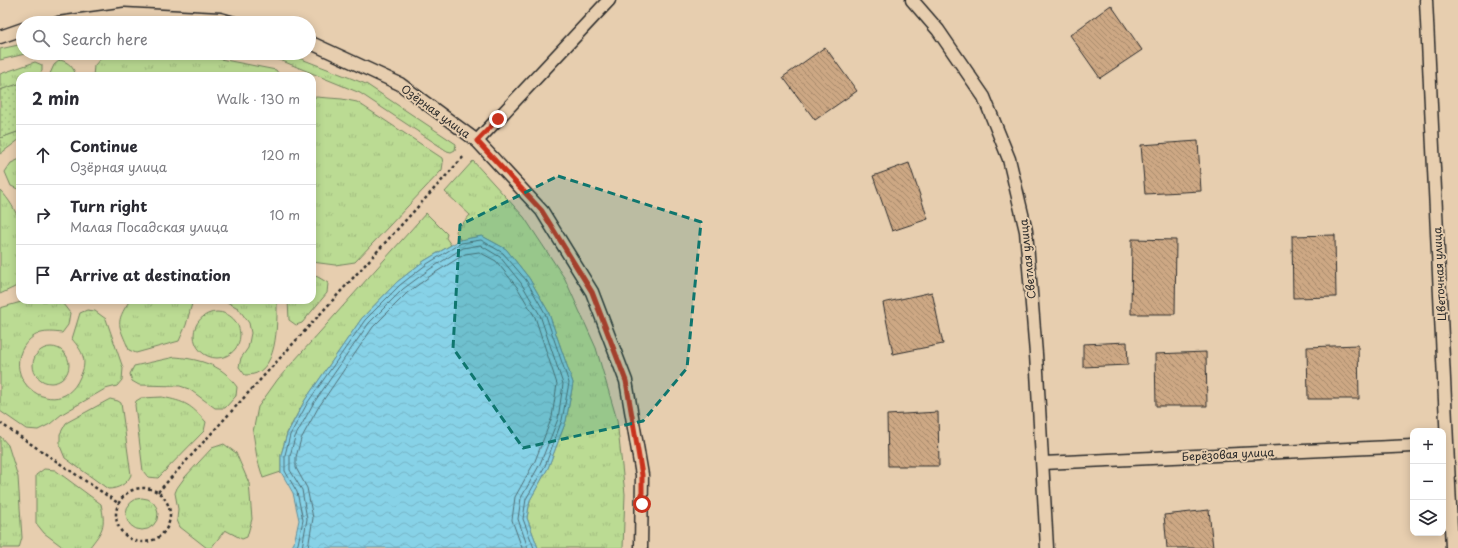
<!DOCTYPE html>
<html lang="en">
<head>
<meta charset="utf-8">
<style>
  body { margin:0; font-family:"Playpen Sans",sans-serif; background:#f7f7f7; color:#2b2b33 }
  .controls { position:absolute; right:12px; bottom:12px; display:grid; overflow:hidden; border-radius:8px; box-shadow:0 2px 10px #0003 }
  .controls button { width:36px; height:36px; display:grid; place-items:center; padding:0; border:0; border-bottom:1px solid #e1e1e2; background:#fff; color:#2b2b33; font:20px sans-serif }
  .stop { position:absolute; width:12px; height:12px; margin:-9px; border:3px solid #c8321e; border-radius:50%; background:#fff }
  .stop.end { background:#c8321e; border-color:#fff; box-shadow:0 1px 4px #0008 }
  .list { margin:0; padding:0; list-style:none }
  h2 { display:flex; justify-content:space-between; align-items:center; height:52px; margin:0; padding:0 16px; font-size:17px }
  h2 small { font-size:13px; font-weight:400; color:#7c7c81 }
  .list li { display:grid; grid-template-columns:26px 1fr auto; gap:12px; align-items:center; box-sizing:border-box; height:60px; padding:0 16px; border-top:1px solid #e1e1e2 }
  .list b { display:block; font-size:15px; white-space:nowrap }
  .list p { margin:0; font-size:13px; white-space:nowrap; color:#7c7c81 }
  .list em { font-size:13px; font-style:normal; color:#7c7c81 }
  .icon { flex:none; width:22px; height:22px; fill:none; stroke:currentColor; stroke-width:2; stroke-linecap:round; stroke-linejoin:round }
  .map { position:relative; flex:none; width:1458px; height:548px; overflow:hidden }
  .search { position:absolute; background:#fff; box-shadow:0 2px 10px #0003; left:16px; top:16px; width:300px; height:44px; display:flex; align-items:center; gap:10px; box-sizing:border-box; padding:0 14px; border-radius:22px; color:#7c7c81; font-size:15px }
  .panel { position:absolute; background:#fff; box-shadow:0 2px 10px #0003; left:16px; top:72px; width:300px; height:232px; border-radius:12px }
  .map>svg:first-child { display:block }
  .grass { fill:url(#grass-tufts); stroke:#73835f }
  .park { fill:url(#park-dots); stroke:#73835f }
  .water { fill:url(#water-waves); stroke:#628f9c }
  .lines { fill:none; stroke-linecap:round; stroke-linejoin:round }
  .shore { stroke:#506e76; stroke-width:1 }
  .building { fill:url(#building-back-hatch); stroke:#2b2b2b }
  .lane-casing { stroke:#2b2b2b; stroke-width:15 }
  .path { stroke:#2b2b2b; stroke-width:2.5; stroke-dasharray:3 3; stroke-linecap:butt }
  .lane { stroke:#e7ceaf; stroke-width:12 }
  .route { stroke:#c8321e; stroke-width:5 }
  .marked { fill:#0f766e; fill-opacity:0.2; stroke:#0f766e; stroke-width:3; stroke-dasharray:8 5; stroke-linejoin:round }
  .labels { text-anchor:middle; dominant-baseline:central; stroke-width:4; stroke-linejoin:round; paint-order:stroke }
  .street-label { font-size:11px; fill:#2b2b2b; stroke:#e7ceaf }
</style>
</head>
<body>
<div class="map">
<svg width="1458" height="548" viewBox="0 0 1458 548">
  <defs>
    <pattern id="grass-tufts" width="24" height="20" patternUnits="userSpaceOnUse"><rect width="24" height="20" fill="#bbdb93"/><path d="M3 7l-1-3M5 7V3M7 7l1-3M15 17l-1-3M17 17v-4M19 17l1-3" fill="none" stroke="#a1bc7f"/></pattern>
    <pattern id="park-dots" width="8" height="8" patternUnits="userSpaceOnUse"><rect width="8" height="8" fill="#bbdb93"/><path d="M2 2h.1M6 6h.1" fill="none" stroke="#a1bc7f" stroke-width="1.8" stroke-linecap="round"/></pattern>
    <pattern id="water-waves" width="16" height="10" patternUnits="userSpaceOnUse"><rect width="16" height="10" fill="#87d2e7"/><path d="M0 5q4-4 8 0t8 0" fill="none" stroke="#75b4c6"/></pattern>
    <pattern id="building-back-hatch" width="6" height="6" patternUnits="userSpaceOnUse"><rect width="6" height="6" fill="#cda884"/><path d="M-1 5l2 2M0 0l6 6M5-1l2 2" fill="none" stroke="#a7896c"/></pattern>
  </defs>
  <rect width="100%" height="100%" fill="#e7ceaf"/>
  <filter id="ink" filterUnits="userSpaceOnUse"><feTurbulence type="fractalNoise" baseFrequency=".025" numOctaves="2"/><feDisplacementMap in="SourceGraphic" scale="8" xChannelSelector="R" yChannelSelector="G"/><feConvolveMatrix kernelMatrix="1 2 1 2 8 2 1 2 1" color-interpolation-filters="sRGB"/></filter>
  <g filter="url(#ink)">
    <g class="grass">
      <polygon points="23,44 23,53 29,53 0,60 0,49"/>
      <polygon points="130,53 215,58 276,70 280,76 93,76 94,66 103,56"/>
      <polygon points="248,53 286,53 366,84 456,144 455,150 451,152 447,151 360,93 280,60"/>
      <path d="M60,60C69,62 74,68 76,76H49L54,65Z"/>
      <polygon points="35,62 42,65 42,71 38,76 20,76 20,84 0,90 0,74"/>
      <polygon points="316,97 342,99 357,102 442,158 443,163 442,170 355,262 335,265 312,262 312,98"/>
      <polygon points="20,131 20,139 0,154 0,138"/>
      <polygon points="20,159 20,190 11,186 5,172 11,163"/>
      <polygon points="473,161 524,217 565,279 596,348 617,420 625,494 623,548 538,548 527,518 530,500 548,468 566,421 573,383 548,311 529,278 506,249 482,236 460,240 456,231 470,215 445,192"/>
      <path d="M0,190C9,199 16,211 20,223V278L15,287L0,294Z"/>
      <polygon points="426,213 447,234 446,238 451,245 424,261 397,282 362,318 305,400 287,433 281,455 281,472 263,478 257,458 253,432 258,407 278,379"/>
      <polygon points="312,275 318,277 328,283 327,293 302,323 296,325 289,320 288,300 312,300"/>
      <path d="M130,300H193L186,325L179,341L136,353L129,350C119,325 114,324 130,300Z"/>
      <path d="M223,300H277C277,323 279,377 245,375L239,367L241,358L248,348L251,333L249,323L238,308Z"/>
      <path d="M51,301L63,304L70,313L68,325L62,333C45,331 35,331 24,346C0,384 61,423 80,377C88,361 83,352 72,339L80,313L87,310L95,311L106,319L123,368L122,380L117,386L105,389L62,414L50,424L38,430L26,429L0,411V308L21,302Z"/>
      <circle cx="217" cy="335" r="23"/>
      <circle cx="51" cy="365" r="18"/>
      <path d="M175,357C191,358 214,363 226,374C230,378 234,383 237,387L236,396L225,408H215L189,389L180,386L139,385L132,381L130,374L134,366Z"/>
      <path d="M162,397C186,402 190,404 206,422L204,431L158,478L148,477L143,471L135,405L136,401L141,398Z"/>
      <path d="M110,399L118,401L121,403L131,475C127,484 118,489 108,489L65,458L60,446V434L66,423Z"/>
      <polygon points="0,436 8,445 18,477 22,538 19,548 0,548"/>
      <polygon points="224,444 236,453 249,483 252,519 247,537 242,539 225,530 211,548 207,548 180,527 177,520 178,509 175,493 177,488 185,477 212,448"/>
      <path d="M44,469L55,470L101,504C106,527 103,530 89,548H64L44,533L36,523V475Z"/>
      <circle cx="142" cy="514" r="16"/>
    </g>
    <polygon class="park" points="18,84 20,84 20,131 0,138 0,90"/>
    <polygon class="water" points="482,236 506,249 529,278 548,311 573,383 566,421 548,468 530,500 527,518 538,548 291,548 294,543 299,520 293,493 281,472 281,455 287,434 305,400 362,318 397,282 424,261 460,240"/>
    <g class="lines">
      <g class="shore">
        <polyline points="296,548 298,544 303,520 297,492 285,471 285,455 290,435 308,402 365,320 400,285 427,264 461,243 481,240 503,253 526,280 545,313 569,383 562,420 545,466 526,499 523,519 534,548"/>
        <polyline points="302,548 307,519 302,490 290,470 290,456 295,437 313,404 369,323 403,289 430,269 463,248 480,245 500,257 521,283 540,315 563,384 558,419 540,464 521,498 518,519 528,548"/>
        <polyline points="308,548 313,518 307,488 296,468 296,457 301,439 318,408 373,327 407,293 433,274 465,254 479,252 496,261 517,287 535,317 557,384 552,417 535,461 515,497 512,520 522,548"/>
      </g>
    </g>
    <g class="building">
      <polygon points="1111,5 1142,50 1100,78 1070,35"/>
      <polygon points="825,47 857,91 815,120 783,77"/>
      <polygon points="1198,141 1201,191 1145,194 1141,145"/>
      <polygon points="909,163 928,219 892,231 873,176"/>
      <polygon points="1335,235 1336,297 1293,298 1292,236"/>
      <polygon points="1132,239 1176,240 1175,314 1131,314"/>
      <polygon points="932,292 943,344 893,354 883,303"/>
      <polygon points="1127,342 1128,365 1083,367 1083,344"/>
      <polygon points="1358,345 1359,399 1308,399 1307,347"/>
      <polygon points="1206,352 1207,406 1156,406 1155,354"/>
      <polygon points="938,412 939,466 888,466 887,415"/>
      <polygon points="1209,510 1213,548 1167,548 1164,515"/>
    </g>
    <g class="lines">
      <g class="lane-casing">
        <g id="lane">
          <polyline points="912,0 938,30 984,97 1009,159 1026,231 1036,354 1047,548"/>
          <polyline points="1426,0 1452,548"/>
          <polyline points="58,23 124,14 220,19 234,23"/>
          <polyline points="0,37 23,29"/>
          <polyline points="309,42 400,84 477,141 542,211 592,292 626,381 642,475 641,548"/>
          <polyline points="477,141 609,0"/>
          <polyline points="1043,463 1413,446"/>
        </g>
      </g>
      <g class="path">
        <polyline points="0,423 118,503"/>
        <circle cx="143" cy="515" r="27"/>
        <polyline points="158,492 465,155"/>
      </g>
      <use href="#lane" class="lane"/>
    </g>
  </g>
  <g class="lines" filter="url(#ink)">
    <polyline class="route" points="498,119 477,141 542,211 592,292 626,381 642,475 642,504"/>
  </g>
  <path class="marked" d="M558,176L701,222L687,368L643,421L523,448L453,348L460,225Z"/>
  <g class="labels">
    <g class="street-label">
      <text transform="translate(436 111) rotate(36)">Озёрная улица</text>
      <text transform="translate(1027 259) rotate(-96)">Светлая улица</text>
      <text transform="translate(1439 274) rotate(-93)">Цветочная улица</text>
      <text transform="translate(1228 454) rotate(-3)">Берёзовая улица</text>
    </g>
  </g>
</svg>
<div class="controls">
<button>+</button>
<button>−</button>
<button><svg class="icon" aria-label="layers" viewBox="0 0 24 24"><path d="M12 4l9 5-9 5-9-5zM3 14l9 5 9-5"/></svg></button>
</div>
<div class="stop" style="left:642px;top:504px"></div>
<div class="stop end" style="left:498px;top:119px"></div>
<div class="search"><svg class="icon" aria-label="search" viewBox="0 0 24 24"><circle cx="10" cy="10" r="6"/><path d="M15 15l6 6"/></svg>Search here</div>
<section class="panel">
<h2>2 min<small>Walk · 130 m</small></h2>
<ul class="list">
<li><svg class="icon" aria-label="ahead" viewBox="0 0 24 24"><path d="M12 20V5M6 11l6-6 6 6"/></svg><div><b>Continue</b><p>Озёрная улица</p></div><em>120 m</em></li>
<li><svg class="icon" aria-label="right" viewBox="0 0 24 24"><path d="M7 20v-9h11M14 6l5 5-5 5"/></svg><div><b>Turn right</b><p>Малая Посадская улица</p></div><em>10 m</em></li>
<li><svg class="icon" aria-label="arrive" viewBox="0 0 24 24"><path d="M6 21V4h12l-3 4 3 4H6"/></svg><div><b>Arrive at destination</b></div></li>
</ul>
</section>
</div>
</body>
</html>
